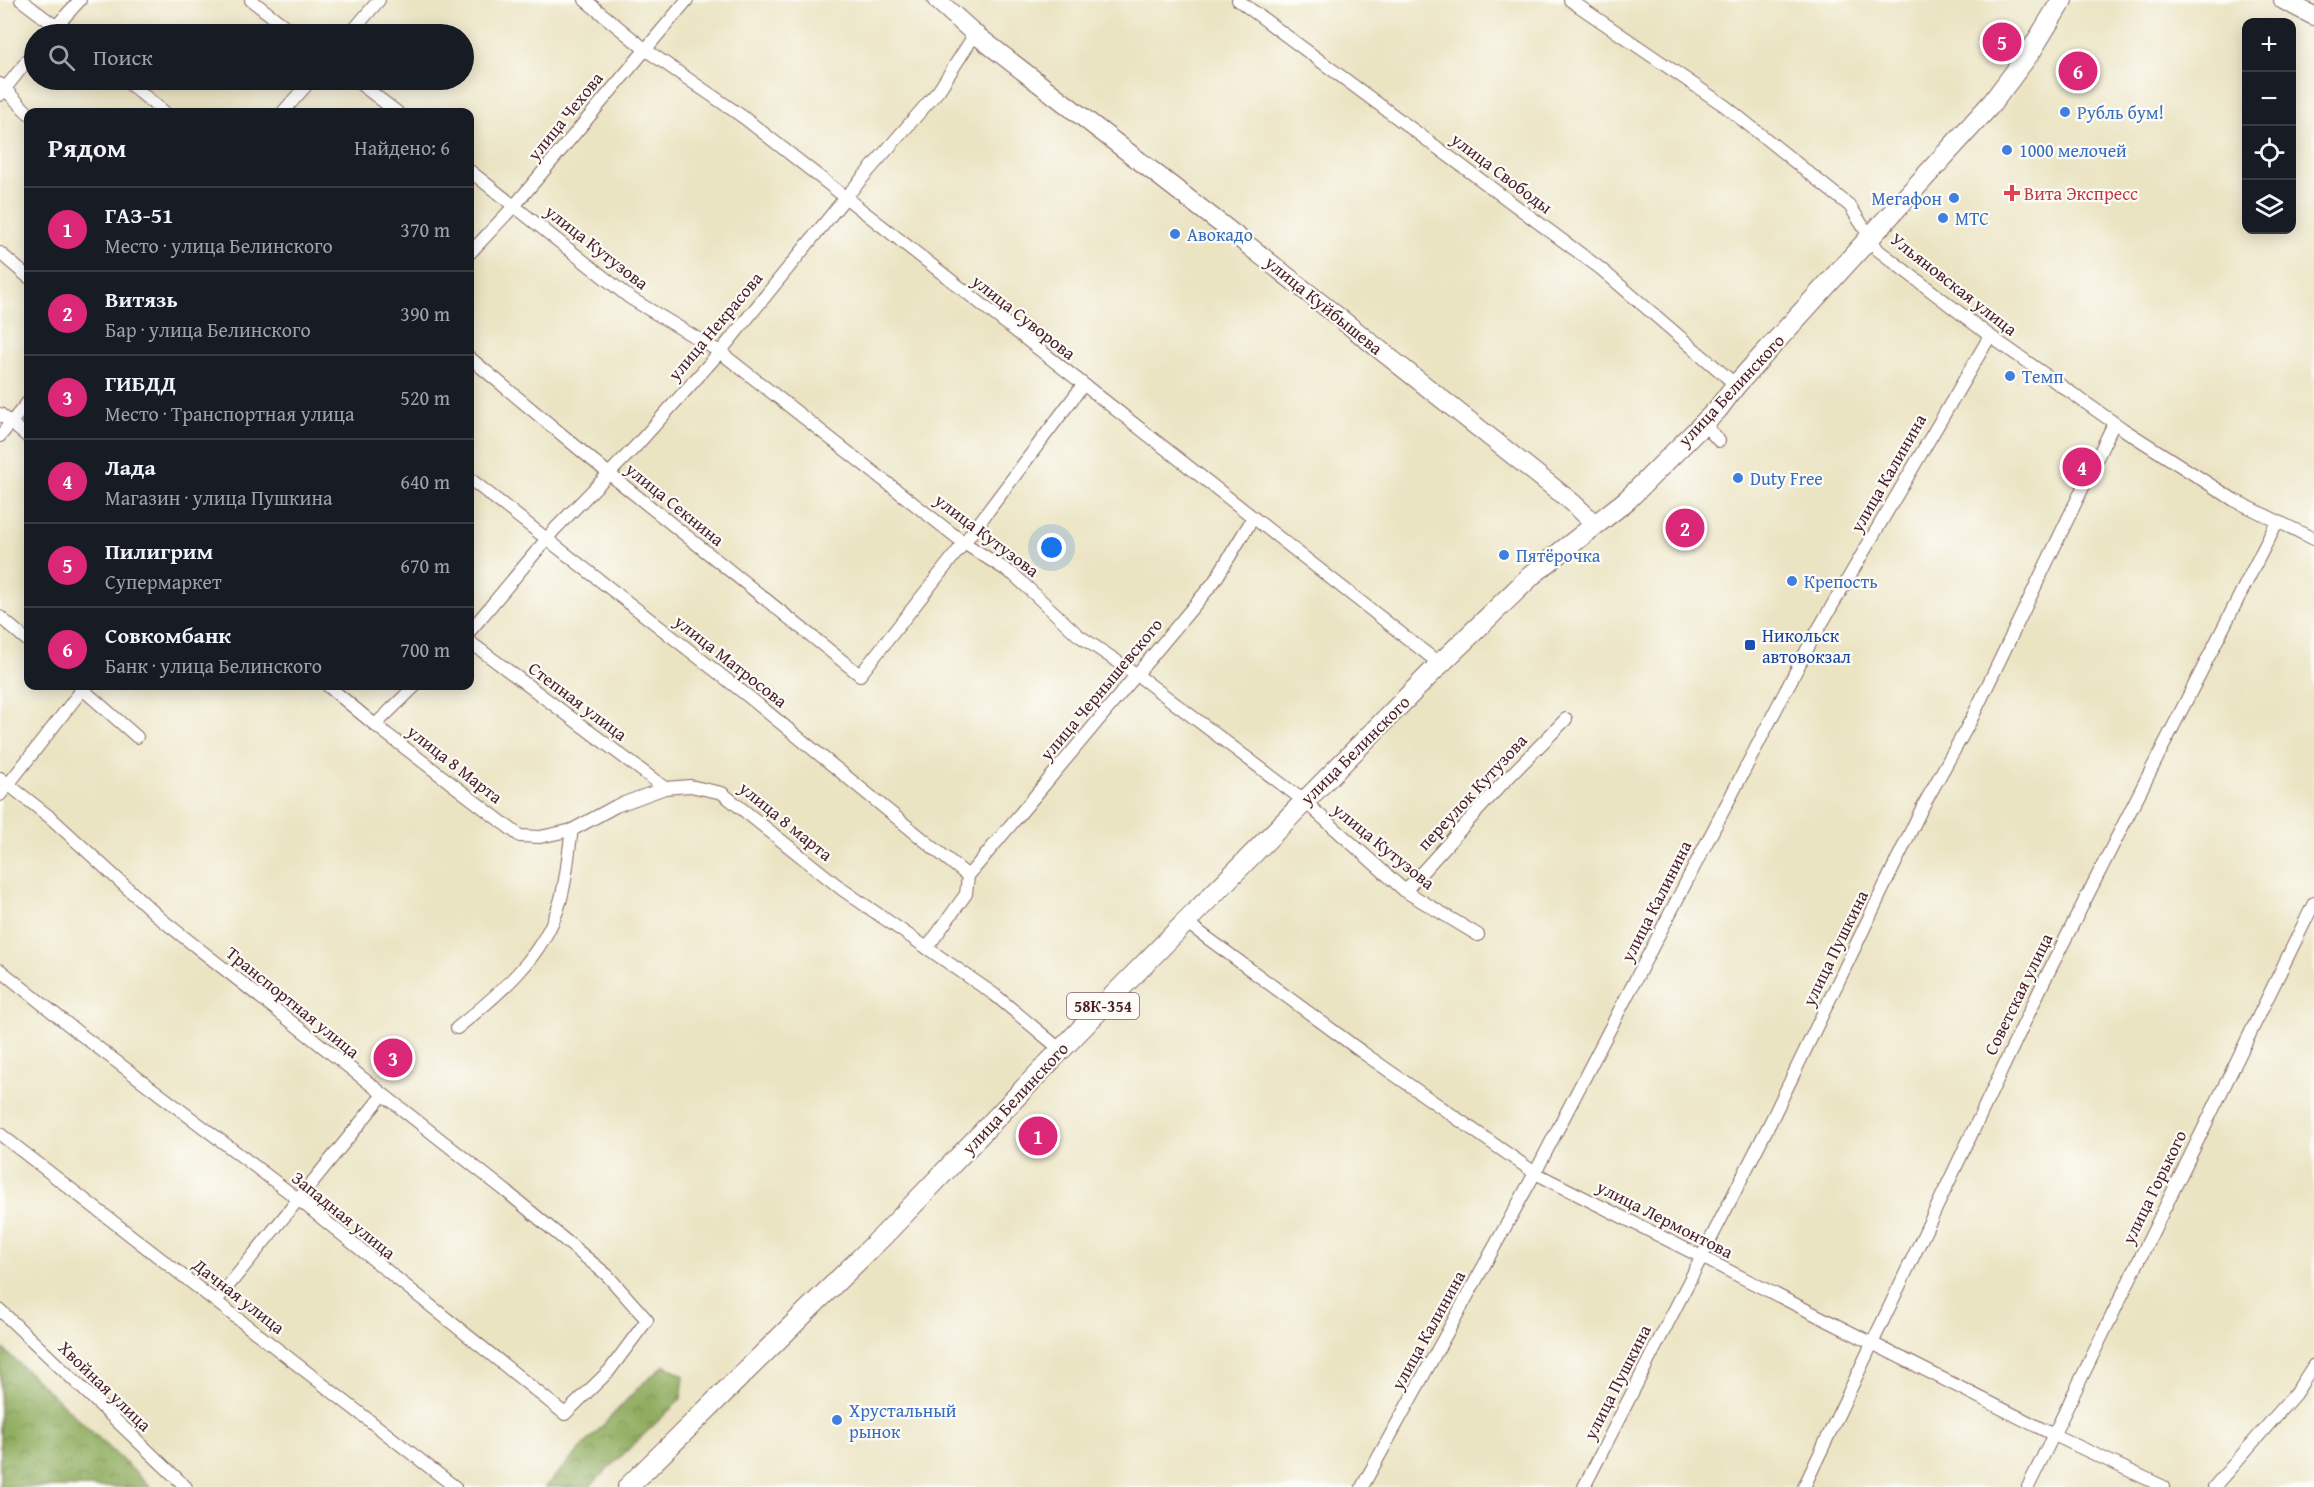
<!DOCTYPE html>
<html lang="ru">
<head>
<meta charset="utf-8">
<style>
  body { margin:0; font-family:"Gentium Book Plus",serif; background:#242831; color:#f1f3f6 }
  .controls { position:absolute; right:18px; top:18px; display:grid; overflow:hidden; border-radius:12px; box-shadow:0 3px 15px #0003 }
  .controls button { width:54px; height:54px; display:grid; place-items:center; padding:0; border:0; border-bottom:2px solid #363941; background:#171b24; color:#f1f3f6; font:30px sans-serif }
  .you { position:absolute; left:1052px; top:548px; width:21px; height:21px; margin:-15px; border:4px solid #fff; border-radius:50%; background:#1a73e8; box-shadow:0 0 0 9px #1a73e833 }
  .badge { display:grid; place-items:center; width:39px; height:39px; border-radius:50%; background:#db2777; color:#fff; font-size:20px; font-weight:700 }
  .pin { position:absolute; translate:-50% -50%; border:3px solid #fff; box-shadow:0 2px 6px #0006 }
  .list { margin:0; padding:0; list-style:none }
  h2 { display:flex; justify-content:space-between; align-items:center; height:78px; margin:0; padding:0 24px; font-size:26px }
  h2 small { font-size:20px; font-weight:400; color:#9ea1a6 }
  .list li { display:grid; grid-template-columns:39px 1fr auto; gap:18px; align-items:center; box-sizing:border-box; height:84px; padding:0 24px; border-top:2px solid #363941 }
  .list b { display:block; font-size:22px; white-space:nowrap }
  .list p { margin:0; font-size:20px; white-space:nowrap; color:#9ea1a6 }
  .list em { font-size:20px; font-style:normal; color:#9ea1a6 }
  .icon { flex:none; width:33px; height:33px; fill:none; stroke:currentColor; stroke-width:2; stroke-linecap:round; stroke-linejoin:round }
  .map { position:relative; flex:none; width:2314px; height:1487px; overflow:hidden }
  .search { position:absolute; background:#171b24; box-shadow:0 3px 15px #0003; left:24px; top:24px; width:450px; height:66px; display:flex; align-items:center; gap:15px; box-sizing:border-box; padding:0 21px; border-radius:33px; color:#9ea1a6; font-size:22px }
  .panel { position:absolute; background:#171b24; box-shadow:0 3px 15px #0003; left:24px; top:108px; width:450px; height:582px; border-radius:12px }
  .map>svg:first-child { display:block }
  .forest { fill:url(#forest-crowns); stroke:#6d6646; stroke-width:1.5 }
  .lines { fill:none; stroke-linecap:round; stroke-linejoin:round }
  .street-casing { stroke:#826460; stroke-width:14 }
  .secondary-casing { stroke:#826460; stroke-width:20 }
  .primary-casing { stroke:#826460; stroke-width:22 }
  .street { stroke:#fff; stroke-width:12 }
  .secondary { stroke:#fff; stroke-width:18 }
  .primary { stroke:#fff; stroke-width:20 }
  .shop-dot { fill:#3f7fe0; stroke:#fdfcf7; stroke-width:2 }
  .health-dot { fill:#e0444e; stroke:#fdfcf7; stroke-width:2 }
  .transit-dot { fill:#1a4fb4; stroke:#fdfcf7; stroke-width:2 }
  .labels { text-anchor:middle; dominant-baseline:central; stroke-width:4.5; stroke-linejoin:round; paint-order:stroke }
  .shield { fill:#fdfcf7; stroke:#806168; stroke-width:1.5 }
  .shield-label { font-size:16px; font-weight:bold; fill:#4a1f2b }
  .shop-label { font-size:18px; fill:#366cbe; stroke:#fdfcf7; text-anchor:start }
  .street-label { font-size:18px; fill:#4a1f2b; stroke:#fdfcf7 }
  .health-label { font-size:18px; fill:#be3a42; stroke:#fdfcf7; text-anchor:start }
  .transit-label { font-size:18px; fill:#164399; stroke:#fdfcf7; text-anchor:start }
</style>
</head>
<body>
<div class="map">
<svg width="2314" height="1487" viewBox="0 0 2314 1487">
  <defs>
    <pattern id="forest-crowns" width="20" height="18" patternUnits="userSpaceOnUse" patternTransform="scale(1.5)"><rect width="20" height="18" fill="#90ad60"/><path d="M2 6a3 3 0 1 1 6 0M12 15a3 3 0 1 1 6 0" fill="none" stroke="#788c4f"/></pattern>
  </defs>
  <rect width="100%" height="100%" fill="#fdfcf7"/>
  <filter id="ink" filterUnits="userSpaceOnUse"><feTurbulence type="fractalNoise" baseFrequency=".0167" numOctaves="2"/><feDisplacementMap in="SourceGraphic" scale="12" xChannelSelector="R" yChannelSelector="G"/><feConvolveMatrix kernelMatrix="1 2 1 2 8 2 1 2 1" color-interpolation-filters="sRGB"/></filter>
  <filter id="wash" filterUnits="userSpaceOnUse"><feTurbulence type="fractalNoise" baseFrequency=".008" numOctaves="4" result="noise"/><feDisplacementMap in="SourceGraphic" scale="24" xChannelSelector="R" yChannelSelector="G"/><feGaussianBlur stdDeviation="1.35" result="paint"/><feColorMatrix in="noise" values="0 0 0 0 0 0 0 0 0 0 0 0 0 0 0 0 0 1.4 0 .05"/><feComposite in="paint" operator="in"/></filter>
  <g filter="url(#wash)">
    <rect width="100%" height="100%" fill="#ebe4c3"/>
    <g class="forest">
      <polygon points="0,1346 151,1487 0,1487"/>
      <polygon points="665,1365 684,1376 681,1399 589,1487 545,1487 639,1387"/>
    </g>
  </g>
  <g filter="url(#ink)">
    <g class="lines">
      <g class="street-casing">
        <g id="street">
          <polyline points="21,0 66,34"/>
          <polyline points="251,0 295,34"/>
          <polyline points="585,0 646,50 743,117 1440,664"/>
          <polyline points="1238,0 1601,269 1736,385"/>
          <polyline points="1570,0 1725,106 1850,206 1878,250 1990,336 2123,429 2234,500 2314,539"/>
          <polyline points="49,34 80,0"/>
          <polyline points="350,34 379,0"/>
          <polyline points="125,80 164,112"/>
          <polyline points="355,80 397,112"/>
          <polyline points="0,84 28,113"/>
          <polyline points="0,95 34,52"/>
          <polyline points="283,112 311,80"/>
          <polyline points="470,171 630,298 720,352 964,543 1014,575 1078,635 1136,674 1304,801 1405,891 1478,935"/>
          <polyline points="0,253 28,277"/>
          <polyline points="470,253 515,205 687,0"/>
          <polyline points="470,358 608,473 860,675 964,543 1083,385"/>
          <polyline points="0,414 28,437"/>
          <polyline points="1702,422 1719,441"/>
          <polyline points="0,436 28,402"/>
          <polyline points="470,479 749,697 968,876"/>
          <polyline points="0,617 28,641"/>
          <polyline points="470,631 555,529 636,446 720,352 845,198 939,90 975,34"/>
          <polyline points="470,642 665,788"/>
          <polyline points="79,686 137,737"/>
          <polyline points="328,686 375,725 520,836 540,837 572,830"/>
          <polyline points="375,725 415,686"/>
          <polyline points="0,778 51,818 161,919 507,1192 607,1275 647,1320 609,1371 565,1414 298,1199 80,1034 0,970"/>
          <polyline points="0,795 85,686"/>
          <polyline points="968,876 1214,582 1253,518"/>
          <polyline points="1405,891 1500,786 1566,719"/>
          <polyline points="1187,923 1362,1052 1535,1173 2052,1434 2164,1487"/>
          <polyline points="927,948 966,894 968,876"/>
          <path d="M457,1028C499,994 544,957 560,902C567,879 568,853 572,830L616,806L665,788L690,786L722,793L843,890L995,995L1061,1050"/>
          <polyline points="0,1134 455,1487"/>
          <polyline points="216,1301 382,1096"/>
          <polyline points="0,1310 186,1487"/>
          <polyline points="1362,1487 1535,1173 1812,640 1990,336"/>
          <polyline points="1584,1487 1771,1121 1922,808 1971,720 2114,423"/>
          <polyline points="1804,1487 2045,979 2277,522"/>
          <polyline points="2028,1487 2314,903"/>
          <polyline points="2214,1487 2295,1394 2314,1365"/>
        </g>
      </g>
      <g class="secondary-casing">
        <g id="secondary">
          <polyline points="937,0 975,34 1225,227 1573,503 1595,524"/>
          <polyline points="2283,0 2314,16"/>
        </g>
      </g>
      <g class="primary-casing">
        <polyline id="primary" points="628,1487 885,1234 1104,1005 1440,664 1533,574 1627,500 1717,410 1736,385 1992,103 2031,51 2062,0"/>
      </g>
      <use href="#street" class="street"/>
      <use href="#secondary" class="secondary"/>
      <use href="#primary" class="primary"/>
    </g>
  </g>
  <g class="shop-dot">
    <circle cx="2065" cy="112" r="6"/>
    <circle cx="2007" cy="150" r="6"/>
    <circle cx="1954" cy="198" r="6"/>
    <circle cx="1943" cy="218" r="6"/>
    <circle cx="1175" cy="234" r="6"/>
    <circle cx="2010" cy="376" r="6"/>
    <circle cx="1738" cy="478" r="6"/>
    <circle cx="1504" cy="555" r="6"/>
    <circle cx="1792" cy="581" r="6"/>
    <circle cx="837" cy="1420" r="6"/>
  </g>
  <path class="health-dot" d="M2009 184h6v6h6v6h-6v6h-6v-6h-6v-6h6z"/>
  <rect class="transit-dot" x="1744" y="639" width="12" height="12" rx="3"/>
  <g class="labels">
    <rect class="shield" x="1067" y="993" width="72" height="26" rx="4.5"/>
    <g class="shield-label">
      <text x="1103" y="1006">58К-354</text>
    </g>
    <g class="shop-label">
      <text x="2077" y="112">Рубль бум!</text>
      <text x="2019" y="150">1000 мелочей</text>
      <text x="1942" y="198" text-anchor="end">Мегафон</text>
      <text x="1955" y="218">МТС</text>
      <text x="1187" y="234">Авокадо</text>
      <text x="2022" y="376">Темп</text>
      <text x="1750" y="478">Duty Free</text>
      <text x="1516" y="555">Пятёрочка</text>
      <text x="1804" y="581">Крепость</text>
      <text x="849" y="1410">Хрустальный<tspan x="849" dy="21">рынок</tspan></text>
    </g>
    <g class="street-label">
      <text transform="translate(565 116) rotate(-51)">улица Чехова</text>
      <text transform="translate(1502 173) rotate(37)">улица Свободы</text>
      <text transform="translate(597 247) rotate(38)">улица Кутузова</text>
      <text transform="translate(1954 284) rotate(38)">Ульяновская улица</text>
      <text transform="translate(1324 305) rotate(39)">улица Куйбышева</text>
      <text transform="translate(1024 317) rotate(38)">улица Суворова</text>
      <text transform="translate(715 326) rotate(-50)">улица Некрасова</text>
      <text transform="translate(1731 390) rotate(-47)">улица Белинского</text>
      <text transform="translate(1888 473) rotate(-60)">улица Калинина</text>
      <text transform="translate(675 504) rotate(39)">улица Секнина</text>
      <text transform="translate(987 535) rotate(37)">улица Кутузова</text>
      <text transform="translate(731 661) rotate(38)">улица Матросова</text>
      <text transform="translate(1101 689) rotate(-50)">улица Чернышевского</text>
      <text transform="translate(578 701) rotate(37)">Степная улица</text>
      <text transform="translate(1355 750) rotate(-45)">улица Белинского</text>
      <text transform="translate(455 764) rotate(38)">улица 8 Марта</text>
      <text transform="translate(1472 792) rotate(-47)">переулок Кутузова</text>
      <text transform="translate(786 821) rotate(39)">улица 8 марта</text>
      <text transform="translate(1384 846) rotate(39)">улица Кутузова</text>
      <text transform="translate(1656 901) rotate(-63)">улица Калинина</text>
      <text transform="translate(1835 948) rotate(-64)">улица Пушкина</text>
      <text transform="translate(2018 994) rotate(-64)">Советская улица</text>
      <text transform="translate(293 1002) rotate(39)">Транспортная улица</text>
      <text transform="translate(1015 1098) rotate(-47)">улица Белинского</text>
      <text transform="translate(2154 1187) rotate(-64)">улица Горького</text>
      <text transform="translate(344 1215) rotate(39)">Западная улица</text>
      <text transform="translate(1665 1219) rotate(27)">улица Лермонтова</text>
      <text transform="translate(239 1296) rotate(38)">Дачная улица</text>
      <text transform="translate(1428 1330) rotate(-61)">улица Калинина</text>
      <text transform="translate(1617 1382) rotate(-63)">улица Пушкина</text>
      <text transform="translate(105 1386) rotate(44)">Хвойная улица</text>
    </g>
    <g class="health-label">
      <text x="2024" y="193">Вита Экспресс</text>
    </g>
    <g class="transit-label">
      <text x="1762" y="635">Никольск<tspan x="1762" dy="21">автовокзал</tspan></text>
    </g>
  </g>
</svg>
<div class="controls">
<button>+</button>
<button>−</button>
<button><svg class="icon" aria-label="locate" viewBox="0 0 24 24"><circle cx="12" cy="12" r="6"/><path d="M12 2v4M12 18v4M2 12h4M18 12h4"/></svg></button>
<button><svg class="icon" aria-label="layers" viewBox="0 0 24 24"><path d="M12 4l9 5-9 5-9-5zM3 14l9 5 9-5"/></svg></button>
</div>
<div class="you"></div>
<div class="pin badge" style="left:1038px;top:1136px">1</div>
<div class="pin badge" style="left:1685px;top:528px">2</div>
<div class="pin badge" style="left:393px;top:1058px">3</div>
<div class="pin badge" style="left:2082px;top:467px">4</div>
<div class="pin badge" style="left:2002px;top:42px">5</div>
<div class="pin badge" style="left:2078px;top:71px">6</div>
<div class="search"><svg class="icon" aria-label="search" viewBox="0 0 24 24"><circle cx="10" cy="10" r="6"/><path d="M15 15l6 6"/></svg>Поиск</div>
<section class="panel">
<h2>Рядом<small>Найдено: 6</small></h2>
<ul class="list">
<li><span class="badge">1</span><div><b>ГАЗ-51</b><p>Место · улица Белинского</p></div><em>370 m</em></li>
<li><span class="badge">2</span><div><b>Витязь</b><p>Бар · улица Белинского</p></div><em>390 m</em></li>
<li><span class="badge">3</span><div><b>ГИБДД</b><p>Место · Транспортная улица</p></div><em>520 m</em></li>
<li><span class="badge">4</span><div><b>Лада</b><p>Магазин · улица Пушкина</p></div><em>640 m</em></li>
<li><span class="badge">5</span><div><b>Пилигрим</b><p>Супермаркет</p></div><em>670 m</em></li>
<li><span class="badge">6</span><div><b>Совкомбанк</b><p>Банк · улица Белинского</p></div><em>700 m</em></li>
</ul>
</section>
</div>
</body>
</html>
